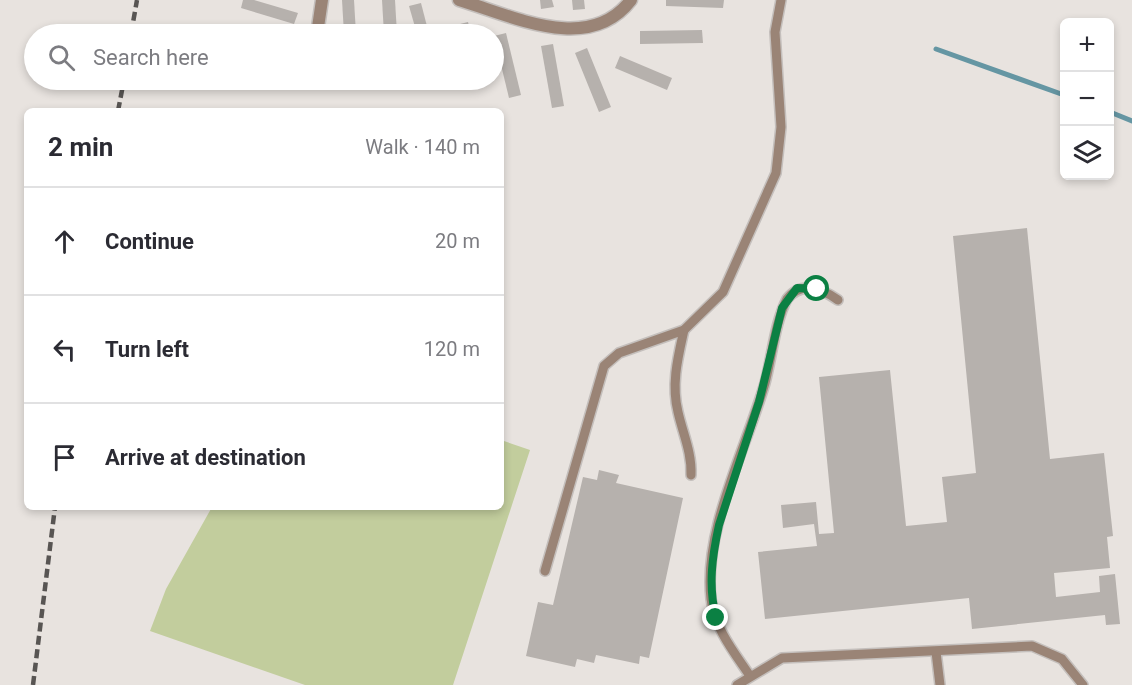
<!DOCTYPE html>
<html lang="en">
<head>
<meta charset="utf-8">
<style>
  body { margin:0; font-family:Roboto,sans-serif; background:#f2f2f3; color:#2b2b33 }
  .controls { position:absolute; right:18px; top:18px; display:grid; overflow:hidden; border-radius:9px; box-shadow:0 3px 9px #0003 }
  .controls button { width:54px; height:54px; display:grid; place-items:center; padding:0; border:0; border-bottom:2px solid #e1e1e2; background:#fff; color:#2b2b33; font:30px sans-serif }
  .stop { position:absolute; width:18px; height:18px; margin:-14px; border:4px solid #0b8043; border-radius:50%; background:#fff }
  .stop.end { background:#0b8043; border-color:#fff; box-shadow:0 2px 6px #0008 }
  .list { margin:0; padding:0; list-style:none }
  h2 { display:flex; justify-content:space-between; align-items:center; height:78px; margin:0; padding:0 24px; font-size:26px }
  h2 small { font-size:20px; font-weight:400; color:#7c7c81 }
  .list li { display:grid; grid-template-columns:39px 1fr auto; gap:18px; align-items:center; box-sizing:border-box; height:108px; padding:0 24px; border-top:2px solid #e1e1e2 }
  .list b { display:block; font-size:22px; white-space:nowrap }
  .list em { font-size:20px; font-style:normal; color:#7c7c81 }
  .icon { flex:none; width:33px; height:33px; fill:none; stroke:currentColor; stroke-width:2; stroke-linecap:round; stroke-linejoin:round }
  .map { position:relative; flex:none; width:1132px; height:685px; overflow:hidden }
  .search { position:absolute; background:#fff; box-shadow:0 3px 9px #0003; left:24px; top:24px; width:480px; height:66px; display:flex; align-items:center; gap:15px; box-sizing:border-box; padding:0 21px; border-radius:33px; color:#7c7c81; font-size:22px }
  .panel { position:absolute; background:#fff; box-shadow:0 3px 9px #0003; left:24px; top:108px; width:480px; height:402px; border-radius:9px }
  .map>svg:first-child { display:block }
  .green { fill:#c2cd9d }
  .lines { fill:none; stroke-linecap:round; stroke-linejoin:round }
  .stream { stroke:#6596a3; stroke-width:5 }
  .building { fill:#b6b1ad }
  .service-casing { stroke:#c4bfbc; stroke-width:12 }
  .minor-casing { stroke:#c4bfbc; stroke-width:15 }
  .service { stroke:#9a8476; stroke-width:9 }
  .minor { stroke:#9a8476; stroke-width:12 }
  .rail { stroke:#585553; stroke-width:4.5; stroke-dasharray:9 4.5; stroke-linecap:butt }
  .route { stroke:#0b8043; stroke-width:8 }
</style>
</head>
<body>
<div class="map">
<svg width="1132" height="685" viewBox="0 0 1132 685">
  <rect width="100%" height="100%" fill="#e8e3df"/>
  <polygon class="green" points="501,440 530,450 453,685 305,685 150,631 166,589 212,507 501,507"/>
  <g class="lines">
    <g class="stream">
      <polyline points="936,49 1064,95"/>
      <polyline points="1110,112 1132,121"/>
    </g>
  </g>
  <g class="building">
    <polygon points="243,0 254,0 298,13 294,24 241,8"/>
    <polygon points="342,0 354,0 356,34 344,34"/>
    <polygon points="382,0 395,0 397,34 384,34"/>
    <polygon points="540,0 552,0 554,7 541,9"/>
    <polygon points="572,0 584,0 585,9 573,10"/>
    <polygon points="666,0 724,0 723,8 666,6"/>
    <polygon points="421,3 429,34 417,34 409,6"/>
    <polygon points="468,22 471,34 458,34 456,25"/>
    <polygon points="702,30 703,43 640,44 640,31"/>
    <polygon points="506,33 521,95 509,98 494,36"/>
    <polygon points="553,44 564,106 552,108 541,46"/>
    <polygon points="587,48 611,107 599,112 575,53"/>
    <polygon points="620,56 672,78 667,90 615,68"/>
    <polygon points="1027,228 1050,459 1104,453 1113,536 1107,537 1110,568 1054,573 1056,597 1100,592 1099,576 1115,574 1120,624 1106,625 1105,615 972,629 969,598 765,619 758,552 817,546 814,524 783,528 781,505 816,502 819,534 834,533 819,377 890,370 906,526 947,522 942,477 976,473 953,236"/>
    <polygon points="599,470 619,475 616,483 683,498 649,658 640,656 639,664 596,655 594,663 577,659 575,667 526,656 538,602 553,605 583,477 597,480"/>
  </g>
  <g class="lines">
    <g class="service-casing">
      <g id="service">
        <path d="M684,330C678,357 671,384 678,412C683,434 692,453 691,475"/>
        <polyline points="545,571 604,366 619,353 684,330 723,292 776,173 781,127 775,32 781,0"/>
        <polyline points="936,652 940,685"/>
        <path d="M750,676C734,652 715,629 711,599C703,530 746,449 765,383C772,357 775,322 787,299C801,281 821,288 838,300"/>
        <polyline points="737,685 782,658 1032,646 1062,659 1083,685"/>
      </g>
    </g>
    <g class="minor-casing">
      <g id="minor">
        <path d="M459,0C513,16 589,55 631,0"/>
        <polyline points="317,34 322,0"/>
      </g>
    </g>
    <use href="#service" class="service"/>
    <use href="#minor" class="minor"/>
    <g class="rail">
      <polyline points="131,34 137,0"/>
      <polyline points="118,111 124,80"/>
      <polyline points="33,685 55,507"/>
    </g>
  </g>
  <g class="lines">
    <path class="route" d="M716,618C708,586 712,557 719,525L759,402L782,308L797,288L817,289"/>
  </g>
</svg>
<div class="controls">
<button>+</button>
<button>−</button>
<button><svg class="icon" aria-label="layers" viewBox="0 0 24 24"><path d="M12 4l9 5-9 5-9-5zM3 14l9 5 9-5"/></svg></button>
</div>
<div class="stop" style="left:817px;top:289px"></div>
<div class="stop end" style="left:716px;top:618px"></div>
<div class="search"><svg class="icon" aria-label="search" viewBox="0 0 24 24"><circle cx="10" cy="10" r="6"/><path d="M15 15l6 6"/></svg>Search here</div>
<section class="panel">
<h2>2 min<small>Walk · 140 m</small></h2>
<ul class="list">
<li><svg class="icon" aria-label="ahead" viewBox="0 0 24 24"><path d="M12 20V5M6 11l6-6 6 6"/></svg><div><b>Continue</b></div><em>20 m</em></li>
<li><svg class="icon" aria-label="left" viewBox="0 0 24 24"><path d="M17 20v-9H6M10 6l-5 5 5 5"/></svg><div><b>Turn left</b></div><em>120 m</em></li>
<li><svg class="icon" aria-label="arrive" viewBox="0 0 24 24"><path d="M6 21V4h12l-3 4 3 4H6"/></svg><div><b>Arrive at destination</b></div></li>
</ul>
</section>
</div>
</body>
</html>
